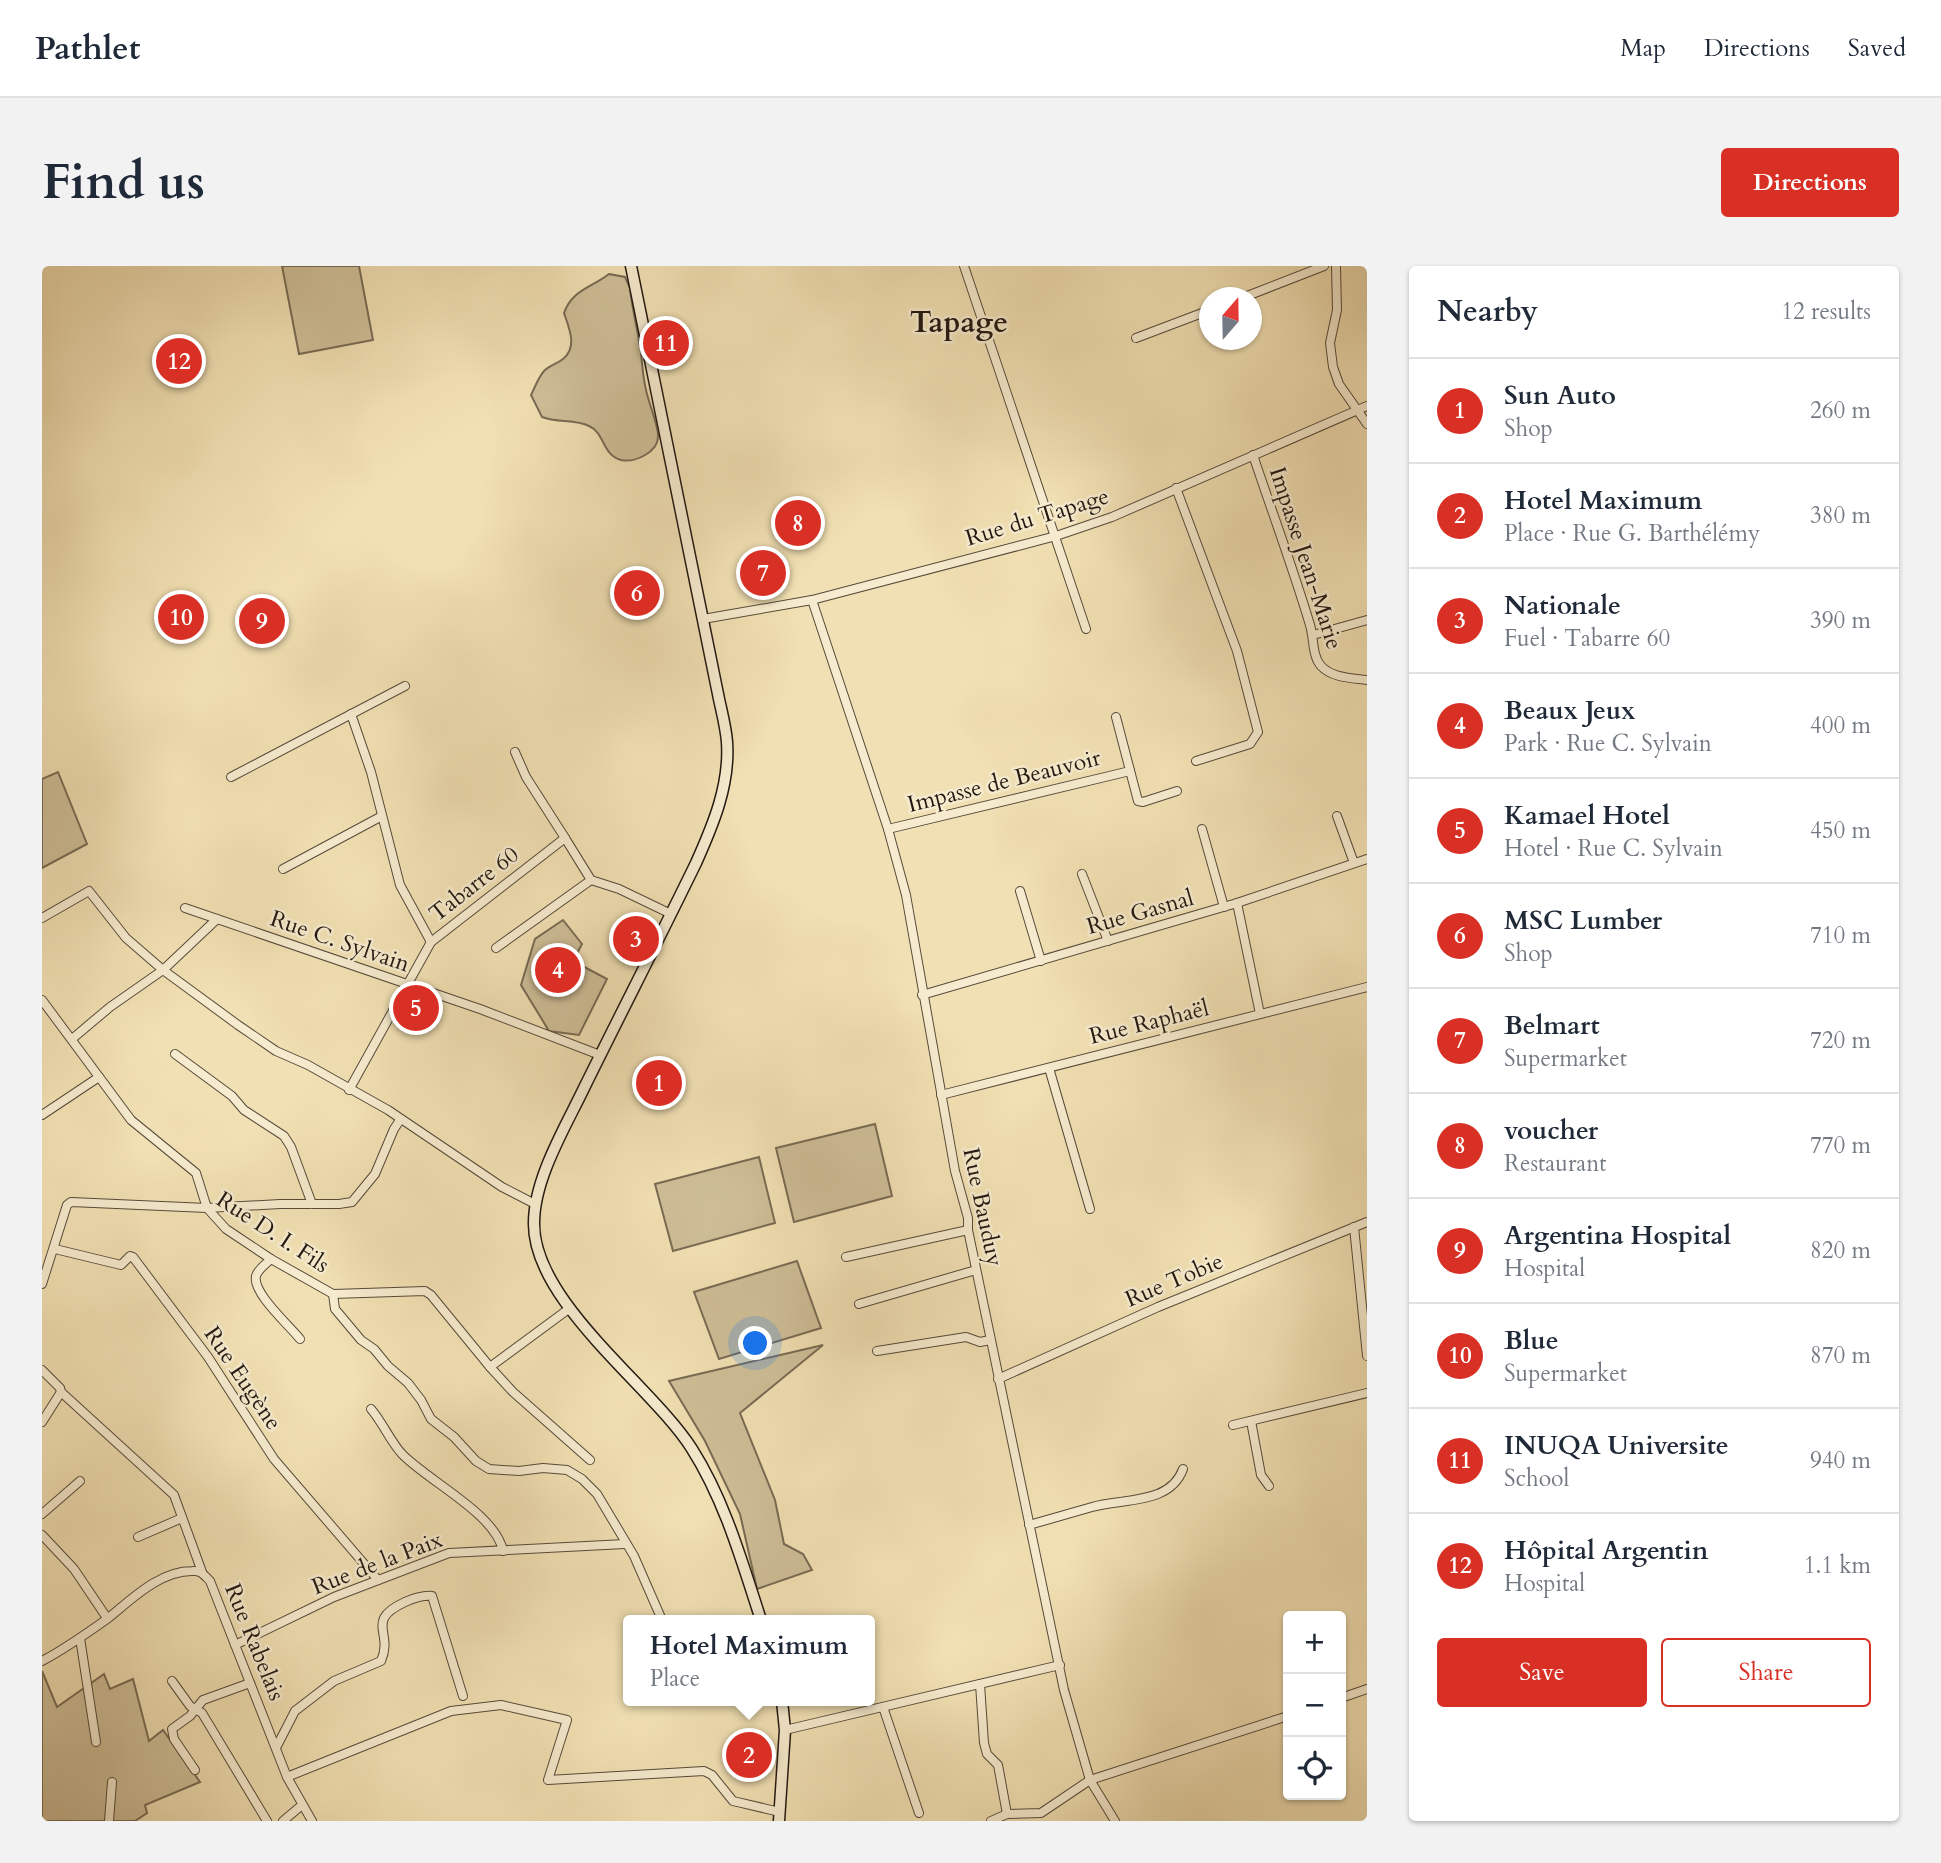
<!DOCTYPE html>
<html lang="en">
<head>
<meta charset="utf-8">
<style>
  body { margin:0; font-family:Cardo,serif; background:#f2f2f3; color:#1f2937 }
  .controls { position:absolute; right:21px; bottom:21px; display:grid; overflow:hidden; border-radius:7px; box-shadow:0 2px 5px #0004 }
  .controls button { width:63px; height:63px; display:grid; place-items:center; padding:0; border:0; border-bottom:2px solid #e0e1e3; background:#fff; color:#1f2937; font:35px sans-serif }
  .compass { position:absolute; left:1157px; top:21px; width:63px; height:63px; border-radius:50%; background:#fff; box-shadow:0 2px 5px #0004; rotate:20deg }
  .you { position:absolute; left:714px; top:1078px; width:24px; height:24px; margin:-18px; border:5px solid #fff; border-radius:50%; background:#1a73e8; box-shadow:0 0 0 10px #1a73e833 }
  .badge { display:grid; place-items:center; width:46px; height:46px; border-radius:50%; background:#d93025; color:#fff; font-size:23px; font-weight:700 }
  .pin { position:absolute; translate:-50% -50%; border:4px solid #fff; box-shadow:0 2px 7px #0006 }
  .popup { position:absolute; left:581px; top:1349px; width:252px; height:91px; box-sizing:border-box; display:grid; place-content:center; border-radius:7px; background:#fff; filter:drop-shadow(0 2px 5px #0005); font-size:23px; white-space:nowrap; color:#747a83 }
  .popup b { font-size:26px; color:#1f2937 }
  .popup::after { content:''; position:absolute; left:50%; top:100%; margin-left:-14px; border:14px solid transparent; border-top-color:#fff }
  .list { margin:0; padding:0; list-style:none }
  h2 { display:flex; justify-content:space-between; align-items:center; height:91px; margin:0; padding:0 28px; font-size:30px }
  h2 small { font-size:23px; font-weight:400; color:#747a83 }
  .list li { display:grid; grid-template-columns:46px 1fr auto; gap:21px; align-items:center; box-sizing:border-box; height:105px; padding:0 28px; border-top:2px solid #e0e1e3 }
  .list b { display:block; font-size:26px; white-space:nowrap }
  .list p { margin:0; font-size:23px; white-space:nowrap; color:#747a83 }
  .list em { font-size:23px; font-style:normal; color:#747a83 }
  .actions { display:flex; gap:14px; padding:21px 28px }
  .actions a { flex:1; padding:16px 0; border:2px solid #d93025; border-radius:7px; text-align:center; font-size:24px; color:#d93025 }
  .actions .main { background:#d93025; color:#fff }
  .icon { flex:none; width:38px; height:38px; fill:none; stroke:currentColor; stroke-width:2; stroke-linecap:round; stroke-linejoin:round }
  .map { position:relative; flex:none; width:1325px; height:1555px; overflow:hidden; border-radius:7px }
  header { display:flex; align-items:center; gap:42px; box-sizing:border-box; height:98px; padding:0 35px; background:#fff; border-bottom:2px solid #e0e1e3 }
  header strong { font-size:33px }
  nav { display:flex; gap:38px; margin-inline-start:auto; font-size:24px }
  .intro { display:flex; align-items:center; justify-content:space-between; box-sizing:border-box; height:168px; padding:0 42px }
  h1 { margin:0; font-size:49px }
  .button { padding:18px 32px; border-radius:7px; background:#d93025; color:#fff; font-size:24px; font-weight:700 }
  main { display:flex; gap:42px; padding:0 42px }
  aside { flex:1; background:#fff; border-radius:7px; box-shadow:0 2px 5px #0004 }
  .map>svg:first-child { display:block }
  .green { fill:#cebe97; stroke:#786b54; stroke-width:2 }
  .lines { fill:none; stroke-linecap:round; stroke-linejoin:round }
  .street-casing { stroke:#564a3a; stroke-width:10 }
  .secondary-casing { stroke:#221811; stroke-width:13 }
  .street { stroke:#f6ebce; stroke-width:8 }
  .secondary { stroke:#f6ebce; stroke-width:10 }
  .labels { text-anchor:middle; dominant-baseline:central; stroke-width:5; stroke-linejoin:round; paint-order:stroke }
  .street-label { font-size:23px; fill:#221811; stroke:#f6ebce }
  .district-label { font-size:30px; font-weight:bold; fill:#221811; stroke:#f6ebce }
</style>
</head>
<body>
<header>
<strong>Pathlet</strong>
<nav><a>Map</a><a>Directions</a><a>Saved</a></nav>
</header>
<div class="intro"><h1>Find us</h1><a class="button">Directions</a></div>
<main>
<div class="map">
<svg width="1325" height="1555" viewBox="0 0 1325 1555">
  <rect width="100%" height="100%" fill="#f1e0b3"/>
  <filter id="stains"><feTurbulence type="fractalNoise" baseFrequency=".00286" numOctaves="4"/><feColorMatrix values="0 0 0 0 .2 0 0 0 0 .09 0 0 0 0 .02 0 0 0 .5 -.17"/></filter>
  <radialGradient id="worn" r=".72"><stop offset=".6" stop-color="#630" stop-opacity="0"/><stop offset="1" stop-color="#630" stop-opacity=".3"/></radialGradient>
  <g class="green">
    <polygon points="240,0 317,0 331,74 257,88"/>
    <path d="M567,8L583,11L588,22C590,44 596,65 599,86C600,99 601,111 604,124C606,135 617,161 616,171C616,186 593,197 579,194C560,189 563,167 547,160C533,153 515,157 500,151L489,129C493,121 496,112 502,105C508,99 515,98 521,93C536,81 527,62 522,47C530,24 549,22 567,8Z"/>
    <polygon points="16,506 45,578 0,602 0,513"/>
    <polygon points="521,654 540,678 531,695 565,713 537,769 507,765 479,719 493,673"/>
    <polygon points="833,858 850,930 752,956 734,882"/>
    <polygon points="717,891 733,957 631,985 613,918"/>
    <polygon points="755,995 779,1062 677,1093 652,1026"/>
    <polygon points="781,1079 698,1147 733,1234 742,1278 761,1288 770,1304 715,1323 698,1248 663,1175 627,1115"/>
    <polygon points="0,1405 15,1441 62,1408 68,1423 91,1413 107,1475 121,1464 158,1516 103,1539 105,1547 93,1555 0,1555"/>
  </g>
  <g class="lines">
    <g class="street-casing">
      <g id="street">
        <polyline points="922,0 1044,363"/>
        <polyline points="1294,0 1295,44 1288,77 1291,101 1297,118 1325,158"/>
        <polyline points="1200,32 1282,0"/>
        <polyline points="1094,72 1168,44"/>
        <path d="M1211,189C1230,246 1251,302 1268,359C1272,372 1270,390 1279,400C1290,412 1310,412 1325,414"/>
        <polyline points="1134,222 1195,385 1216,466 1208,478 1154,495"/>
        <polyline points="770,334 846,563 864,629 913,905 926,952 926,964 1022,1424 1048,1514 1073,1555"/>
        <polyline points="661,353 770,334 1014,270 1070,251 1325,140"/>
        <polyline points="1271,369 1325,354"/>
        <polyline points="309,448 329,506 358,619 389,676"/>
        <polyline points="1074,451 1096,535 1101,536 1135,525"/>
        <polyline points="473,486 484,511 523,572"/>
        <polyline points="189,511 363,420"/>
        <polyline points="1295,550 1312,597"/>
        <polyline points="846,563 1088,505"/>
        <polyline points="1160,563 1182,641"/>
        <polyline points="241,603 340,550"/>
        <polyline points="1040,608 1066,675"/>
        <polyline points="978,625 999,695"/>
        <polyline points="1195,637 1218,748"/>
        <polyline points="143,642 438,743 558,789"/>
        <polyline points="0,652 47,625 84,672 121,704 196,759 234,785 266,799 346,844 460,921 493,938"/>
        <polyline points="454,682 549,614"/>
        <polyline points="880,729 1195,637 1325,593"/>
        <polyline points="0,734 89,854 154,907 165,942 238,938 297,938 310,936 333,908 352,863 358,854"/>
        <polyline points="30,773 68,741 121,704 175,653"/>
        <polyline points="133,788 190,830 202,844 242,870 249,881 270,938"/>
        <polyline points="1007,802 1048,943"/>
        <polyline points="307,824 389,676 523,572 549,614 577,623 629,648"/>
        <polyline points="899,829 1325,721"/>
        <polyline points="0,849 57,811"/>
        <polyline points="1312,961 1325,1090"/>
        <polyline points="13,983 79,999 88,990 91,991 166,1091 232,1193 336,1314"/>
        <polyline points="804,991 926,964"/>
        <path d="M229,993C224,998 216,1003 214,1010C210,1027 248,1060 258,1073"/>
        <polyline points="0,1018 25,939 29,936 165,942 184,963 229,993 291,1028 383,1025 389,1029 448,1101 528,1042"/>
        <polyline points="291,1028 293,1043 319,1074 332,1083 346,1100 366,1117 379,1134 389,1153 412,1171 434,1195 447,1203 477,1205 501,1202 525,1204 540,1213 555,1228 592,1290 620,1354"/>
        <polyline points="817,1038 934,1004"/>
        <polyline points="835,1085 924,1071 938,1076 948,1074"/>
        <polyline points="448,1101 471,1126 548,1194"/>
        <polyline points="0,1104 18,1122 19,1126 132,1229 160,1306"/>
        <polyline points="956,1113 1116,1041 1325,956"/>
        <path d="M329,1143C341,1157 348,1175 360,1188C386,1215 454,1248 461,1285"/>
        <polyline points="1209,1155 1219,1209 1227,1220"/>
        <polyline points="0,1156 19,1126"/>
        <polyline points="1191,1159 1325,1127"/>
        <polyline points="0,1248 38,1215"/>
        <path d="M987,1259C1008,1253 1029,1247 1050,1241C1081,1232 1128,1239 1141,1203"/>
        <polyline points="0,1269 32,1303 65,1352"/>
        <polyline points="96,1271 140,1252"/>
        <polyline points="38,1372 54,1476"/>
        <polyline points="193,1379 292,1331 407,1287 583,1278"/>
        <path d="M0,1395C23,1383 44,1368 65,1353C89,1334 117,1305 150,1305C159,1304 162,1309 168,1315L245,1511L270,1555"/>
        <polyline points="130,1415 148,1440 160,1447 225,1555"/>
        <polyline points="938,1418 942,1477 945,1488 956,1499 965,1548"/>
        <polyline points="1299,1432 1325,1423"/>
        <polyline points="841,1441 877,1547"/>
        <polyline points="743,1464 1018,1399"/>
        <path d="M235,1480L253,1445L292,1415L339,1395C352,1366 322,1355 363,1336C372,1332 380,1329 390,1330L421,1430"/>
        <polyline points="153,1504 132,1473 130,1463 148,1450 161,1434 208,1417"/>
        <polyline points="245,1511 409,1445 459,1439 525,1454 506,1514 662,1505 670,1509 691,1535 738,1546"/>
        <polyline points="67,1555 70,1516"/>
        <polyline points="241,1555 260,1539"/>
        <polyline points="949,1555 965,1548 999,1547 1048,1514 1246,1450"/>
      </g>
    </g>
    <g class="secondary-casing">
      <g id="secondary">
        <path d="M589,0L677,433C680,447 684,462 685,476C688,519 671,559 654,597C618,671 580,745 543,820C524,860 492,912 492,957C491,1036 610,1120 650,1183C683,1235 700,1296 719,1354"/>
        <polyline points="737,1555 743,1464 740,1435"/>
      </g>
    </g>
    <use href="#street" class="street"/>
    <use href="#secondary" class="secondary"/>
  </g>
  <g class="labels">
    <g class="street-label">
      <text transform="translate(995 251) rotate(-17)">Rue du Tapage</text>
      <text transform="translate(1264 292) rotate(72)">Impasse Jean-Marie</text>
      <text transform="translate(962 515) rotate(-14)">Impasse de Beauvoir</text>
      <text transform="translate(432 618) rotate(-38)">Tabarre 60</text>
      <text transform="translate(1098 646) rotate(-16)">Rue Gasnal</text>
      <text transform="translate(298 675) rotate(19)">Rue C. Sylvain</text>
      <text transform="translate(1107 756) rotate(-14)">Rue Raphaël</text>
      <text transform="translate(941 941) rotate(78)">Rue Bauduy</text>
      <text transform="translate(231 966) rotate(33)">Rue D. I. Fils</text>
      <text transform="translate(1132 1014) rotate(-23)">Rue Tobie</text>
      <text transform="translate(201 1112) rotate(56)">Rue Eugène</text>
      <text transform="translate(335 1297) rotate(-21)">Rue de la Paix</text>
      <text transform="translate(213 1376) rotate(68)">Rue Rabelais</text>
    </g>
    <g class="district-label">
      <text x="917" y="56">Tapage</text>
    </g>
  </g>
  <rect width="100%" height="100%" filter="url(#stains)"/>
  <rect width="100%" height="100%" fill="url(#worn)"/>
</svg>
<div class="controls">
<button>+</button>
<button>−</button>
<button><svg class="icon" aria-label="locate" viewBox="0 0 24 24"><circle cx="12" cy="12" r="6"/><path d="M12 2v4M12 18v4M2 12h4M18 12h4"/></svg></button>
</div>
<svg class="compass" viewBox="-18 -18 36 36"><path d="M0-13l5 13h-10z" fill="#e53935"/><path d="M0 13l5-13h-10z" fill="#747a83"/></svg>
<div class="you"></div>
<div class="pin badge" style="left:617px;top:817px">1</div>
<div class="pin badge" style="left:707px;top:1489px">2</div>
<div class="popup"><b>Hotel Maximum</b>Place</div>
<div class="pin badge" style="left:594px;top:673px">3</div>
<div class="pin badge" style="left:516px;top:704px">4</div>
<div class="pin badge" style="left:374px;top:742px">5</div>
<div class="pin badge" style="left:595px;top:327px">6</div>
<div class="pin badge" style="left:721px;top:307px">7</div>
<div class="pin badge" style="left:756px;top:257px">8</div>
<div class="pin badge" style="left:220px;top:355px">9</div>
<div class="pin badge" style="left:139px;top:351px">10</div>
<div class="pin badge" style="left:624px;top:77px">11</div>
<div class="pin badge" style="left:137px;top:95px">12</div>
</div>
<aside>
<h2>Nearby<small>12 results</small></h2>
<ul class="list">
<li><span class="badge">1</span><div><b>Sun Auto</b><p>Shop</p></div><em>260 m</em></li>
<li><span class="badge">2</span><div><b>Hotel Maximum</b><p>Place · Rue G. Barthélémy</p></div><em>380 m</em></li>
<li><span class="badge">3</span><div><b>Nationale</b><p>Fuel · Tabarre 60</p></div><em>390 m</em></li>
<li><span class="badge">4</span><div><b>Beaux Jeux</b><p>Park · Rue C. Sylvain</p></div><em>400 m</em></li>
<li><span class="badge">5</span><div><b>Kamael Hotel</b><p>Hotel · Rue C. Sylvain</p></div><em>450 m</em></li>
<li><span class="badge">6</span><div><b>MSC Lumber</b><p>Shop</p></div><em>710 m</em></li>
<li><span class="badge">7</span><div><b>Belmart</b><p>Supermarket</p></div><em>720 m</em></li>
<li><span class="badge">8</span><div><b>voucher</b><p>Restaurant</p></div><em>770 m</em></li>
<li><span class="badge">9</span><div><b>Argentina Hospital</b><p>Hospital</p></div><em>820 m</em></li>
<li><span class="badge">10</span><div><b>Blue</b><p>Supermarket</p></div><em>870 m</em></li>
<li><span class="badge">11</span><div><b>INUQA Universite</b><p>School</p></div><em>940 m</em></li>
<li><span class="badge">12</span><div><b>Hôpital Argentin</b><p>Hospital</p></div><em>1.1 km</em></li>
</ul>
<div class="actions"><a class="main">Save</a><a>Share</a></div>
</aside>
</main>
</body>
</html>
